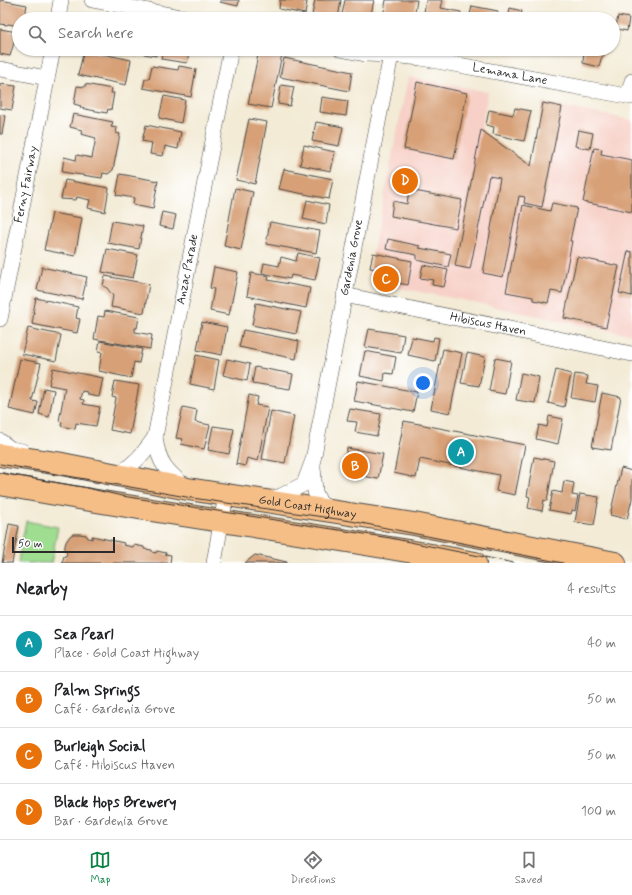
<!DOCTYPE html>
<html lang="en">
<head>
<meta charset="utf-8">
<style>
  body { margin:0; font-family:Mynerve,sans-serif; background:#f6f6f6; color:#202124 }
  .scale { position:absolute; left:12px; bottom:10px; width:103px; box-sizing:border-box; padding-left:4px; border:2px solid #2b2b2b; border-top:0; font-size:11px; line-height:14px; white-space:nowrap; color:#2b2b2b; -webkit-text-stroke:3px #fff; paint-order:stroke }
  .you { position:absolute; left:423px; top:383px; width:14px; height:14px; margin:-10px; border:3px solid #fff; border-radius:50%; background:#1a73e8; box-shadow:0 0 0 6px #1a73e833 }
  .badge { display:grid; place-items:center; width:26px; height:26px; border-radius:50%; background:#0b8043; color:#fff; font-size:13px; font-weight:700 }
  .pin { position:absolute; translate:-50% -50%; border:2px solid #fff; box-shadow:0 1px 4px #0006 }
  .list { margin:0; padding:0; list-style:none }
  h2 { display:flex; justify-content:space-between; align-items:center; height:52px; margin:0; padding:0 16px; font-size:17px }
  h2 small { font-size:13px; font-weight:400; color:#757577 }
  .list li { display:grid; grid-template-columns:26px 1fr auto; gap:12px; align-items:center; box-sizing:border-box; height:56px; padding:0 16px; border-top:1px solid #e0e0e0 }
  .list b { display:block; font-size:15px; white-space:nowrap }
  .list p { margin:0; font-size:13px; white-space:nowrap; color:#757577 }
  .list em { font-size:13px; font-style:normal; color:#757577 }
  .icon { flex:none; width:22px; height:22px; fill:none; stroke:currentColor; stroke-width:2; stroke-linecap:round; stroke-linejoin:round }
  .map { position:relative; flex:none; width:632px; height:563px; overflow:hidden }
  .search { position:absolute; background:#fff; box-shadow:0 1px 3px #0004; left:12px; right:12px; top:12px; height:44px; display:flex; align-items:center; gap:10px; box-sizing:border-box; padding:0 14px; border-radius:22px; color:#757577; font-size:15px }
  .sheet { height:276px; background:#fff }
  nav { display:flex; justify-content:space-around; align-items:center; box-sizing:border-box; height:56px; border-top:1px solid #e0e0e0; background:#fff; font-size:11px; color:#757577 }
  nav a { display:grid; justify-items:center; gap:2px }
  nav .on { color:#0b8043 }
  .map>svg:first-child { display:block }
  .built { fill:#f7d1c8 }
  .green { fill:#9fdd91; stroke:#65845e }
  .building { fill:#d7a077 }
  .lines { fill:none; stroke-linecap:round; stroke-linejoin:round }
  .minor-casing { stroke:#494845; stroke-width:16 }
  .highway-casing { stroke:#494845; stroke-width:24 }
  .minor { stroke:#fff; stroke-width:15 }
  .highway { stroke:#f6be87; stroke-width:22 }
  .tram { stroke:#2b2b2b; stroke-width:1 }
  .labels { text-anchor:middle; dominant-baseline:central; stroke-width:3; stroke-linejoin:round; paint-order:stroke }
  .street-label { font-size:12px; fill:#2b2b2b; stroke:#fff }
</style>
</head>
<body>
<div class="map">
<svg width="632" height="563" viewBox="0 0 632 563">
  <rect width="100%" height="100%" fill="#fff"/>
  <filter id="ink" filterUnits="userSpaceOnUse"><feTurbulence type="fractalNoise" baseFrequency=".025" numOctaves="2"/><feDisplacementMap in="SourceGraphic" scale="8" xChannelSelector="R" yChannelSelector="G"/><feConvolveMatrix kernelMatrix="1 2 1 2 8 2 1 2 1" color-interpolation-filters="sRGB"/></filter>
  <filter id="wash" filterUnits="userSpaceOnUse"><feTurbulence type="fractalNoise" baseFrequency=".012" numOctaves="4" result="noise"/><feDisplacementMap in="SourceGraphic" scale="16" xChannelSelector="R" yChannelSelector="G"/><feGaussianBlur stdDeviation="0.9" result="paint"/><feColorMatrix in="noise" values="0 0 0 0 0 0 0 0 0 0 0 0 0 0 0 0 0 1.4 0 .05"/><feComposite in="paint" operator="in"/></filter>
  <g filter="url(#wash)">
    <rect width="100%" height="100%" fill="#f3ebd6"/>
    <polygon class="built" points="408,77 488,92 481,130 531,166 543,103 632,120 632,335 589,327 472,302 373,283 368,276"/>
    <polygon class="green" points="26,521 58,527 51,563 18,563"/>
    <g id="blocks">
      <g class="building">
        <polygon points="0,0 27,5 24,19 19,19 19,26 8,24 7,25 0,24"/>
        <polygon points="221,0 239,0 238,6 220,2"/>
        <polygon points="280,0 299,0 307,2 305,14 279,9"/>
        <polygon points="315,0 341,0 338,19 312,15"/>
        <polygon points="345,0 374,0 370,19 360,19 361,14 355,13 354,19 341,19"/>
        <polygon points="386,0 417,0 414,19 395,19 383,17"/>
        <polygon points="426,0 443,0 441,8 461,12 460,19 423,19"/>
        <polygon points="472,6 498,11 497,19 469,19"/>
        <polygon points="510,8 522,11 521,15 538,19 508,19"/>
        <polygon points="618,16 629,18 627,31 617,29 613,36 613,25 616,26"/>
        <polygon points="0,29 17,32 10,56 0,54"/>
        <polygon points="116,49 137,49 136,54"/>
        <polygon points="145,49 158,49 156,56 144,54"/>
        <polygon points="163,49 184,49 183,52 189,53 187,63 161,59"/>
        <polygon points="584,49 610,49 608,53 605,52 601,59 599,67 583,63"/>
        <polygon points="84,50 131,60 126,85 78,75"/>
        <polygon points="259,50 282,54 271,108 248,104"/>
        <polygon points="284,58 352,72 349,91 280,77"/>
        <polygon points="152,66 178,70 179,66 196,69 191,97 143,88 145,79 149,79"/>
        <polygon points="417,82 467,93 454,159 404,149"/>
        <polygon points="0,84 16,86 12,110 0,108"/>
        <polygon points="85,84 112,89 111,93 114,93 111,110 108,109 107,113 80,108 81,106 74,104 77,86 85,87"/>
        <polygon points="281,85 294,87 290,106 278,104"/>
        <polygon points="164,96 185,100 181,123 159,118"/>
        <polygon points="322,97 348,101 346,116 320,112"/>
        <polygon points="543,103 562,107 542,207 524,203 525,197 519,196 503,277 483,273 500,178 489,176 470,269 455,266 481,130 531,166"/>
        <polygon points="515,108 531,111 524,141 493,134 494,127 486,125 489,110 513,115"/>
        <polygon points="73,114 113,122 111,127 117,128 116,133 120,134 113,170 108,174 103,173 102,178 62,172 64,157 76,160 77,155 92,158 96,138 81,134 82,130 70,127"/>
        <polygon points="0,115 5,116 2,134 0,134"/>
        <polygon points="249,119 267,122 255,184 236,180"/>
        <polygon points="316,122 343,127 339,146 312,141"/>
        <polygon points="146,125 181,132 178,149 165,146 163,156 150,154 152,143 142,141"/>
        <polygon points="578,130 593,133 590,149 575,146"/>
        <polygon points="304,145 335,152 331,171 300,165"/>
        <polygon points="594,148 602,149 601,154 632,160 632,212 583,202"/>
        <polygon points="284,169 333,179 329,199 279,189"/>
        <polygon points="120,174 158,181 153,209 133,205 134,198 116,195"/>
        <polygon points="65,180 109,188 105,212 88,208 90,200 77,197 76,200 61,199"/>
        <polygon points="235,188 253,192 241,250 224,246"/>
        <polygon points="409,190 462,200 456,228 391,216 393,201 407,204"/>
        <polygon points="307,200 329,205 326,224 303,219"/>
        <polygon points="552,203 577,208 570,241 572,241 562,293 551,291 548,303 533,300 533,297 506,292 523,205 550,211"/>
        <polygon points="162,212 176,215 173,229 159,226"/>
        <polygon points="52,213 82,218 75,256 44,250"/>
        <polygon points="112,221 143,226 139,249 108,243"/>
        <polygon points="270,222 320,231 316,253 266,244"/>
        <polygon points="388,239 420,246 419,248 451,254 448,267 417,260 417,255 386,249"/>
        <polygon points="107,249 138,255 133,278 102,272"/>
        <polygon points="628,251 632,252 632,296 619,293"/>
        <polygon points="298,253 320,258 315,280 291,275 290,279 262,273 264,263 279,266 281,257 296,261"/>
        <polygon points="373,253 412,261 408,285 382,280 384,270 370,268"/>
        <polygon points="577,257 619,266 606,327 564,318"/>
        <polygon points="423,265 448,270 444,287 432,285 433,280 420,278"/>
        <polygon points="42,267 87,277 82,299 37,290"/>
        <polygon points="214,267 238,272 229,315 210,311 214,289 210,288"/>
        <polygon points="251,273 269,276 268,280 310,288 306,308 247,296"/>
        <polygon points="105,276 149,284 144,313 111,307 113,296 107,288 103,286"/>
        <polygon points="36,298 78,307 76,318 80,319 77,333 32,324 34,312 33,313"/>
        <polygon points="256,303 301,312 296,334 252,325"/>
        <polygon points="105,311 139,317 137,328 135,328 135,332 152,335 150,349 94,339 98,316 104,317"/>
        <polygon points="202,322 227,327 222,355 197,350"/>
        <polygon points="28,328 61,335 56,361 22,354"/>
        <polygon points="369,329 404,335 401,353 365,347"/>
        <polygon points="243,330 299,341 296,359 239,347"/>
        <polygon points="412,337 433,341 434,337 439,338 435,361 408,355"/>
        <polygon points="100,341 142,349 139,363 134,362 131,378 99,371 102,352 98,351"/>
        <polygon points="443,349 462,353 450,413 431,409"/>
        <polygon points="365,351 396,357 393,374 385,373 384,381 360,376"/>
        <polygon points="467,353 485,357 479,386 461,383"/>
        <polygon points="196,355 219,360 214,389 190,384"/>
        <polygon points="495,358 511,361 505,394 489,391"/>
        <polygon points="20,359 41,363 32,401 38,402 35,415 9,409"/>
        <polygon points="227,359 250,364 247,381 223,375"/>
        <polygon points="255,367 293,374 290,389 252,383"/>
        <polygon points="53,368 103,378 99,397 88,395 88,392 82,391 80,399 84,400 83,404 100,407 96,426 76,423 75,429 61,426 62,422 59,421 65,388 49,385"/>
        <polygon points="556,370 571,374 564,407 548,403"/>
        <polygon points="521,373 539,377 535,403 516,400"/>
        <polygon points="575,374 588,376 586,384 598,386 595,402 571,398"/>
        <polygon points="115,381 139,385 130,434 110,430 116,398 112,397"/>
        <polygon points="358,381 417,392 413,412 354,401"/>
        <polygon points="44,388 54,390 49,417 39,414"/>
        <polygon points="602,393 621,397 611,450 592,447"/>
        <polygon points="249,395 258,397 256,405 268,407 258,461 247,458 245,466 236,464"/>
        <polygon points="183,407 197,410 195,422 210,425 204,449 181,444 183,439 176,438"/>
        <polygon points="350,409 381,414 377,436 355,432 357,422 347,421"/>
        <polygon points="271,411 294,416 285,463 262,459"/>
        <polygon points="549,416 563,419 558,444 536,439 539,425 547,427"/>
        <polygon points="404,421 525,445 515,495 496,491 499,475 420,459 416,478 394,473"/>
        <polygon points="213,426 234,429 229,454 208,450"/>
        <polygon points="347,448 383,454 378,479 343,472"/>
        <polygon points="534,457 554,461 547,501 544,500 542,511 528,508 530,497 527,496"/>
        <polygon points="621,468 632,471 632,499 627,519 610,515"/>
        <polygon points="564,481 574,483 572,495 578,496 575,511 572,510 571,514 549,510 553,491 562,493"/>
        <polygon points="580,494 599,497 594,525 575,522"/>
        <polygon points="9,524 19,526 12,563 2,563"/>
        <polygon points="73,534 80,534 86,535 88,538 92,539 92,536 124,543 123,545 133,547 134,545 144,547 144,549 152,550 152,552 156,553 157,551 166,553 165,554 171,555 170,563 62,563 64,556 66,556 67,553 64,550 66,542 70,536"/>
        <polygon points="255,555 287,562 287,563 245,563"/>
      </g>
    </g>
  </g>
  <g filter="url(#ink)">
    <use href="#blocks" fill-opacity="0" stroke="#494845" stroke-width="1"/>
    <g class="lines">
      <g class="minor-casing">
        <g id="minor">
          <polyline points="92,0 191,19"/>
          <polyline points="58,19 61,0"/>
          <path id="s1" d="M340,49L365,54L391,55L421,58L632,97"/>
          <polyline points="0,69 47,78"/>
          <polyline points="628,96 632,81"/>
          <path id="s2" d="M344,295L632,354"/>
          <path id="s3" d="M0,319L53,49"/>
          <path d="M155,437C158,464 168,472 187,488"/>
          <polyline points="0,441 11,449 22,451"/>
          <polyline points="313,467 315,492 320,503 333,510"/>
          <path id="s4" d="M117,475C134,465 144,453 155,437L231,49"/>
          <path id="s5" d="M269,499L281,496L304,484L313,460L391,55"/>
          <polyline points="214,563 226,495"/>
        </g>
      </g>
      <g class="highway-casing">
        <g id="highway">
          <path id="s6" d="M0,455L62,464L188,489L414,524L615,563"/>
          <path d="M0,484C158,514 317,533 475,563"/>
        </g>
      </g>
      <use href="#minor" class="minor"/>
      <use href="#highway" class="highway"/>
      <g class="tram">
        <polyline points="0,464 192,498 351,521 563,563"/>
        <polyline points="0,473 83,487 122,496 390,538 514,563"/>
      </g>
    </g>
  </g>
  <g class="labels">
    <g class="street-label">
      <text stroke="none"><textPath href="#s1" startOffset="172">Lemana Lane</textPath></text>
      <text stroke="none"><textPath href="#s3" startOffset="137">Ferny Fairway</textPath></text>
      <text stroke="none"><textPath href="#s5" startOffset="270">Gardenia Grove</textPath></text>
      <text stroke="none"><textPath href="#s4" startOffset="225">Anzac Parade</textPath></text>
      <text stroke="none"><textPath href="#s2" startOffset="147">Hibiscus Haven</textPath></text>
      <text stroke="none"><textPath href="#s6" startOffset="312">Gold Coast Highway</textPath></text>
    </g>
  </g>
</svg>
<div class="scale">50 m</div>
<div class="you"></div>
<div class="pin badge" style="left:461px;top:452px;background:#0f9aa8">A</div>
<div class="pin badge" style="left:355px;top:466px;background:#e8710a">B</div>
<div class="pin badge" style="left:386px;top:279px;background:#e8710a">C</div>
<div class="pin badge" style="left:405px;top:181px;background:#e8710a">D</div>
<div class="search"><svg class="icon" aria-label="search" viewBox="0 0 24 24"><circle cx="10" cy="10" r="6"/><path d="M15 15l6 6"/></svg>Search here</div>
</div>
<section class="sheet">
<h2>Nearby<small>4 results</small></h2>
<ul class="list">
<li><span class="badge" style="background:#0f9aa8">A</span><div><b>Sea Pearl</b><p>Place · Gold Coast Highway</p></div><em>40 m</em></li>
<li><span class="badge" style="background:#e8710a">B</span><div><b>Palm Springs</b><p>Café · Gardenia Grove</p></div><em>50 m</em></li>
<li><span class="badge" style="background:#e8710a">C</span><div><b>Burleigh Social</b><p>Café · Hibiscus Haven</p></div><em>50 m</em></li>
<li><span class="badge" style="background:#e8710a">D</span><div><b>Black Hops Brewery</b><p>Bar · Gardenia Grove</p></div><em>100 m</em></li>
</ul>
</section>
<nav>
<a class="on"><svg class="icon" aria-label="map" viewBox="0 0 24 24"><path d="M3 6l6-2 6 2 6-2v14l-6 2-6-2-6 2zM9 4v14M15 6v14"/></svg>Map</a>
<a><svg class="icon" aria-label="directions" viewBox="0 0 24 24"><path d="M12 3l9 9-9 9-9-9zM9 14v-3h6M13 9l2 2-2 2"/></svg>Directions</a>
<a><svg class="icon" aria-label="saved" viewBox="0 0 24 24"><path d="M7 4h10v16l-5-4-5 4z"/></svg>Saved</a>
</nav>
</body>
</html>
